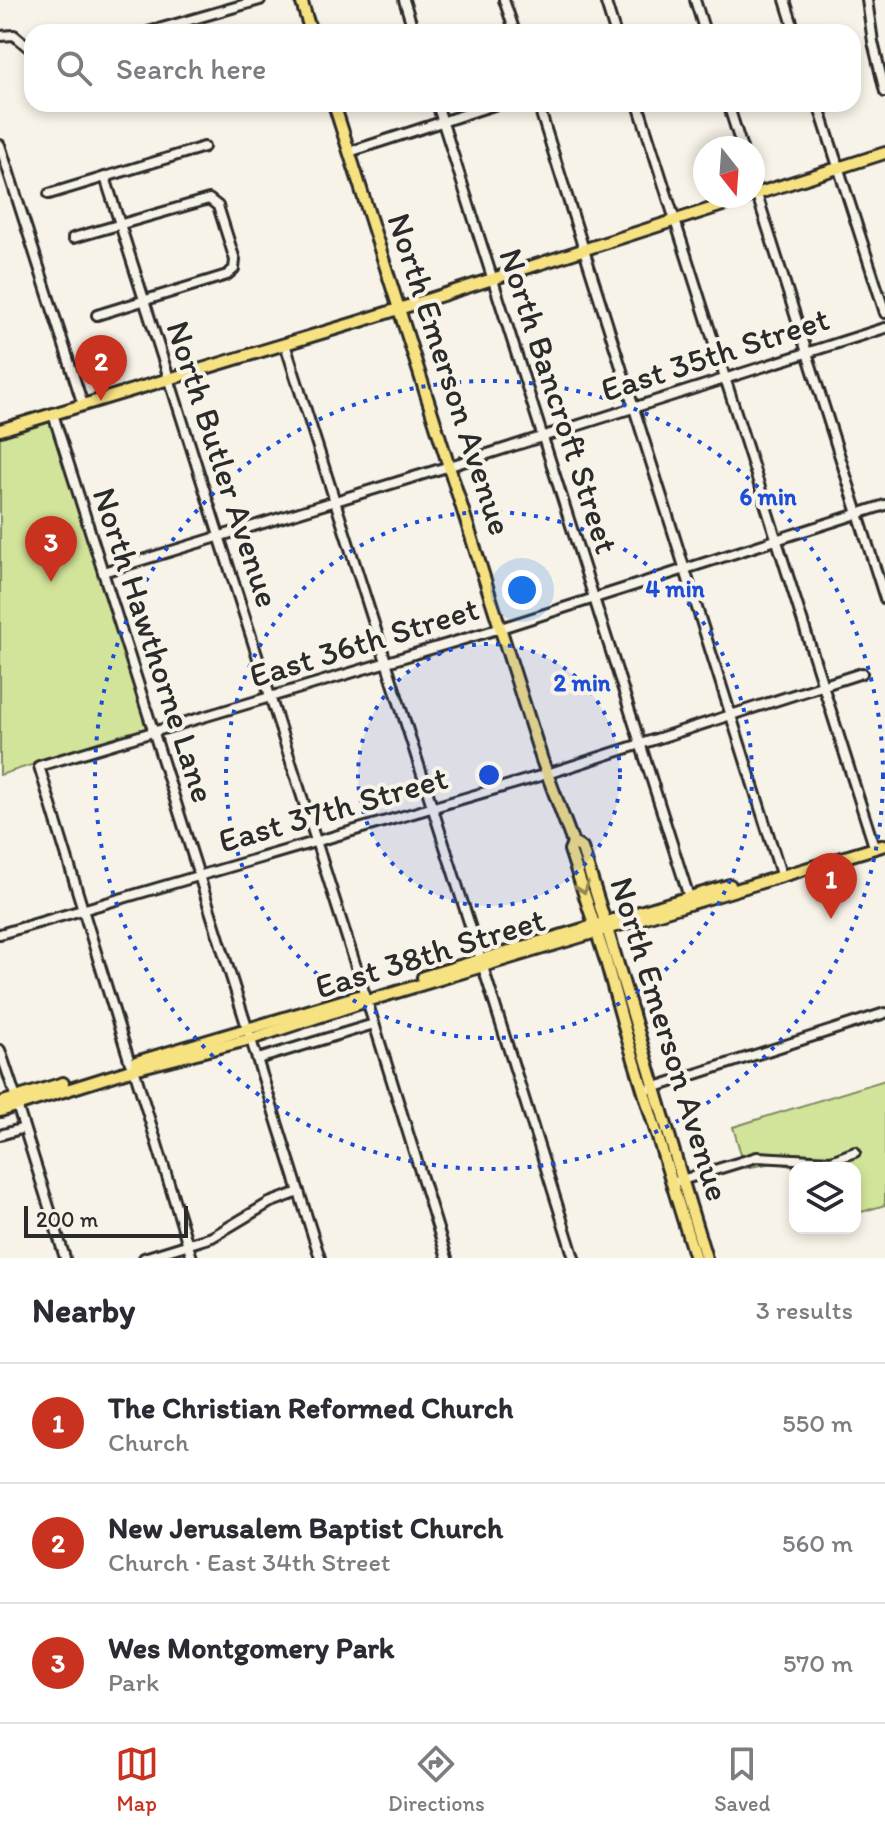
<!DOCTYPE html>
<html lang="en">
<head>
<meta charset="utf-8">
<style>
  body { margin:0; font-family:Itim,sans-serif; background:#f7f7f7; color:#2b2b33 }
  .controls { position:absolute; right:24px; bottom:24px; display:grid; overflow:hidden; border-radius:16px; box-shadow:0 4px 12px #0003 }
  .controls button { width:72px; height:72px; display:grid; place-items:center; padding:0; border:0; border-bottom:2px solid #e1e1e2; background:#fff; color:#2b2b33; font:40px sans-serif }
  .compass { position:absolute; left:693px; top:136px; width:72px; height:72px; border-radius:50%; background:#fff; box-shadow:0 4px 12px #0003; rotate:163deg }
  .scale { position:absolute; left:24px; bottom:20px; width:164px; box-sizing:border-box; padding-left:8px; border:4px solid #2b2b2b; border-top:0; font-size:22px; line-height:28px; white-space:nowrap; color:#2b2b2b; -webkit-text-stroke:6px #f7f3e8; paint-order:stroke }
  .you { position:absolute; left:522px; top:590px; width:28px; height:28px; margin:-20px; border:6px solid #fff; border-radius:50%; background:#1a73e8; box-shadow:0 0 0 12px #1a73e833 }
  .badge { display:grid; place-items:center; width:52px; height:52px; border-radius:50%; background:#c8321e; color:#fff; font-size:26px; font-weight:700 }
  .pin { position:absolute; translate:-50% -66px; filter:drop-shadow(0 2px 4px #0008) }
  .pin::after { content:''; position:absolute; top:42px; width:28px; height:24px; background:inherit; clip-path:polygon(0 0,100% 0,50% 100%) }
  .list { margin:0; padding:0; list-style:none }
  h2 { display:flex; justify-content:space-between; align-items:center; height:104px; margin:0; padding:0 32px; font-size:34px }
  h2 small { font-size:26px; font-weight:400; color:#7c7c81 }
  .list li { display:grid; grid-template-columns:52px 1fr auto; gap:24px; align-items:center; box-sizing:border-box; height:120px; padding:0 32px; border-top:2px solid #e1e1e2 }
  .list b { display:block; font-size:30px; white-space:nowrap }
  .list p { margin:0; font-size:26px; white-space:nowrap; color:#7c7c81 }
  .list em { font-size:26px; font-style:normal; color:#7c7c81 }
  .icon { flex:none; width:44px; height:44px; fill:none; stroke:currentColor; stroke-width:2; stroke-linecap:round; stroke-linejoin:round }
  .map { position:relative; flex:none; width:885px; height:1258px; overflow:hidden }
  .search { position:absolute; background:#fff; box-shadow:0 4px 12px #0003; left:24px; right:24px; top:24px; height:88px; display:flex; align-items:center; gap:20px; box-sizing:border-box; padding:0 28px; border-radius:24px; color:#7c7c81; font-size:30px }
  .sheet { height:464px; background:#fff }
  nav { display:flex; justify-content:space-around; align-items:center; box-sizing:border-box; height:112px; border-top:2px solid #e1e1e2; background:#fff; font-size:22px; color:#7c7c81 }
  nav a { display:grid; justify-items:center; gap:4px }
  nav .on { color:#c8321e }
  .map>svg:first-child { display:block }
  .green { fill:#d2e499; stroke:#7e8862; stroke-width:2 }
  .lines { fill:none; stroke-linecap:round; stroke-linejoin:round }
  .minor-casing { stroke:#2b2b2b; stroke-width:14 }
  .major-casing { stroke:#2b2b2b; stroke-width:16 }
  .minor { stroke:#f7f3e8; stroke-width:8 }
  .major { stroke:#f7e281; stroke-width:10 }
  .oneway { stroke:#918656 }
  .ring { fill:none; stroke:#1d4ed8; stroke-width:4; stroke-dasharray:4 8 }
  .labels { text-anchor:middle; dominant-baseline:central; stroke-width:8; stroke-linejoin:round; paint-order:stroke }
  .street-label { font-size:34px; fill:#2b2b2b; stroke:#f7f3e8 }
  .centre { fill:#1d4ed8; stroke:#f7f3e8; stroke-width:4 }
  .ring-label { font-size:24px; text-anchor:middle; font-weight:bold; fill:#1d4ed8; stroke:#f7f3e8; stroke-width:8; stroke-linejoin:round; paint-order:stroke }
</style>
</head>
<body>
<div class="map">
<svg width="885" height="1258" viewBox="0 0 885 1258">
  <rect width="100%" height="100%" fill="#f7f3e8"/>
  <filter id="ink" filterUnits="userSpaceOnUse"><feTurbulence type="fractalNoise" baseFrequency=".0125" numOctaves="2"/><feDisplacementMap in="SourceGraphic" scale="16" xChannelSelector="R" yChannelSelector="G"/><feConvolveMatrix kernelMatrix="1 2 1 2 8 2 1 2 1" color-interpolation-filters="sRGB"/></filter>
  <g filter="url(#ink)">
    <g class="green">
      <polygon points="51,421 148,728 0,775 0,437"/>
      <polygon points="885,1080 885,1205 855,1214 855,1168 796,1168 778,1162 745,1168 733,1127"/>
    </g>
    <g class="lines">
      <g class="minor-casing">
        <g id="minor">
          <polyline points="404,0 414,32"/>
          <polyline points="504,0 515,32"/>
          <polyline points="605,0 615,32"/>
          <polyline points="695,0 705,32"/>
          <polyline points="785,0 795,32"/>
          <polyline points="867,0 873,42 885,92"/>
          <polyline points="148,32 260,0"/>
          <polyline points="0,36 14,35 32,50"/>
          <polyline points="437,104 689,897"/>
          <polyline points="538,104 780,871"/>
          <polyline points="638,104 873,843"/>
          <polyline points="728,104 742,148"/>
          <polyline points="818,104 885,313"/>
          <polyline points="0,145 83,405"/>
          <polyline points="349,152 497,104"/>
          <polyline points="105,177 365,995"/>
          <polyline points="753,182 885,599"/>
          <polyline points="49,194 204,147"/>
          <polyline points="73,238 209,199 218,206 235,260 234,269 227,275 97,315"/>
          <polyline points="285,344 481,960"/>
          <polyline points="53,414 320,1258"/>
          <polyline points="103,572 450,466 885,328"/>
          <polyline points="0,934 547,774 862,673"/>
          <polyline points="483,967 574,1258"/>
          <polyline points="367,1001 447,1258"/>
          <polyline points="0,1050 16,1098"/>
          <polyline points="258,1059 374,1024"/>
          <polyline points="130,1063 39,766 501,628 885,505"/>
          <polyline points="134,1069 192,1258"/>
          <polyline points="643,1091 885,1013"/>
          <polyline points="17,1105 65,1258"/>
          <polyline points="0,1135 24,1128"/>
          <polyline points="672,1183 757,1157 831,1161 855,1152"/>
          <polyline points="144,1258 212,1237 269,1203 299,1192"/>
        </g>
      </g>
      <g class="major-casing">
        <g id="major">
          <polyline points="301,0 311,32"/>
          <path d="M334,104L542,760L573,843L582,848C625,984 664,1121 706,1258"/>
          <polyline points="753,195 885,153"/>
          <polyline points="0,430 358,322 751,196"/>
          <polyline points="573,843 570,850 606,961 627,1037 695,1258"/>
          <polyline points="423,977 730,885"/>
          <polyline points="136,1062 362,995"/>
          <polyline points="0,1103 63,1083"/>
          <polyline points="0,1111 134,1069 251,1039 367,1001 885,845"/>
        </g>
      </g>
      <use href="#minor" class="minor"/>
      <use href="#major" class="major"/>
    </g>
    <defs><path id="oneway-chevron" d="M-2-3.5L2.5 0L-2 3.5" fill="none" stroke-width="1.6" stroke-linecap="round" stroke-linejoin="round" transform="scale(2)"/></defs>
    <use class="oneway" href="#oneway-chevron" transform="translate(583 888) rotate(71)"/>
  </g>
  <circle cx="489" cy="775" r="131" fill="#1d4ed8" fill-opacity=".12"/>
  <g class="ring">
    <circle cx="489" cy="775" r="131"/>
    <circle cx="489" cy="775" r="263"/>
    <circle cx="489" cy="775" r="394"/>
  </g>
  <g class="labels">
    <g class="street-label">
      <text transform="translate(715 354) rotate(-18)">East 35th Street</text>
      <text transform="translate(450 374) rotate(72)">North Emerson Avenue</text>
      <text transform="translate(559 401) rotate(72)">North Bancroft Street</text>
      <text transform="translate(223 464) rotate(72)">North Butler Avenue</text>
      <text transform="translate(364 642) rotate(-17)">East 36th Street</text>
      <text transform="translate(154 645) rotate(72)">North Hawthorne Lane</text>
      <text transform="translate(333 809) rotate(-16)">East 37th Street</text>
      <text transform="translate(430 953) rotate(-17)">East 38th Street</text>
      <text transform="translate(670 1039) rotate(73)">North Emerson Avenue</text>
    </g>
  </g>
  <circle cx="489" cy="775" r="12" class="centre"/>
  <g class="ring-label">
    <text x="768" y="505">6 min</text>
    <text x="675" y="597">4 min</text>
    <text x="582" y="691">2 min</text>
  </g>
</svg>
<div class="controls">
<button><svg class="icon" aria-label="layers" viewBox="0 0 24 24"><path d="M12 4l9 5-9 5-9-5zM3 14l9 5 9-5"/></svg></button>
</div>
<svg class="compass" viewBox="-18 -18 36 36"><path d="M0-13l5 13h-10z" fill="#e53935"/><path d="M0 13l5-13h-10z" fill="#7c7c81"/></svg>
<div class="scale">200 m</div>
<div class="you"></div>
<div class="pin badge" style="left:831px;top:919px">1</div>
<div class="pin badge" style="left:101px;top:401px">2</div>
<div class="pin badge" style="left:51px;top:582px">3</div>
<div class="search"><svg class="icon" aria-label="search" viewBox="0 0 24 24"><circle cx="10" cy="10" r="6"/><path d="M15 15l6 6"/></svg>Search here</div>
</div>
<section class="sheet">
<h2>Nearby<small>3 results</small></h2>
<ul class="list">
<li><span class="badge">1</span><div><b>The Christian Reformed Church</b><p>Church</p></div><em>550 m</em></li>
<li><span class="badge">2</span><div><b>New Jerusalem Baptist Church</b><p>Church · East 34th Street</p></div><em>560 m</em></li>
<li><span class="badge">3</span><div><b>Wes Montgomery Park</b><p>Park</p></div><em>570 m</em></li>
</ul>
</section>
<nav>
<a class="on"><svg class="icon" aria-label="map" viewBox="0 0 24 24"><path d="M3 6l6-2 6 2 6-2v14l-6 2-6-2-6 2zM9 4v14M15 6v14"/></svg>Map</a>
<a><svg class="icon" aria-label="directions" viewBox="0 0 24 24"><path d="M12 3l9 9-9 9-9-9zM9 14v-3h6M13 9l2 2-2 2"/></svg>Directions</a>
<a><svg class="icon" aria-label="saved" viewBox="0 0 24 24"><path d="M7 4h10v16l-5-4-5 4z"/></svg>Saved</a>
</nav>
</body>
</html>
